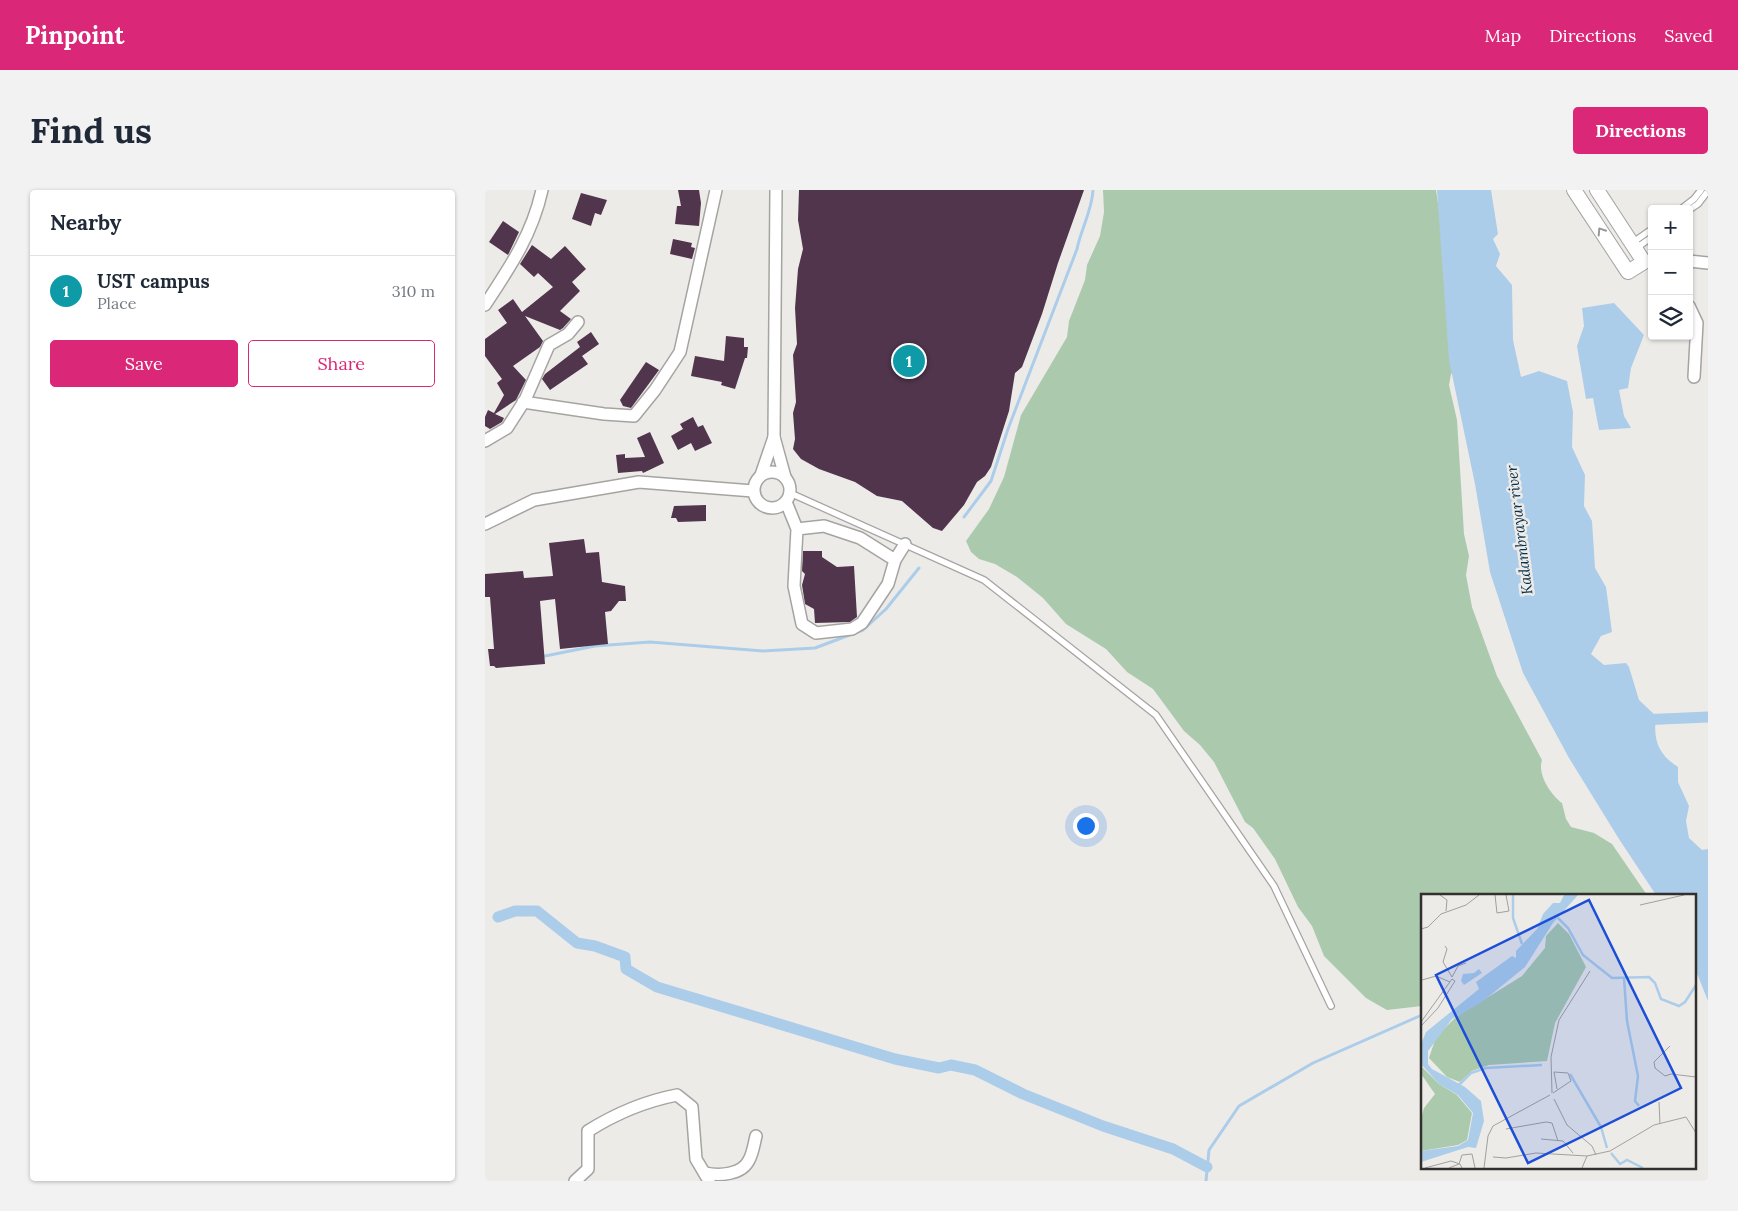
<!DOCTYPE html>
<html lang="en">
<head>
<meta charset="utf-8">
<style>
  body { margin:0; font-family:Lora,serif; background:#f2f2f3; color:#1f2937 }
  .controls { position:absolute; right:15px; top:15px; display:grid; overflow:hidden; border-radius:5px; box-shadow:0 1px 4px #0004 }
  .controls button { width:45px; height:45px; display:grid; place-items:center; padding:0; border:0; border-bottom:1px solid #e0e1e3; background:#fff; color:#1f2937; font:25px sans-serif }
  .you { position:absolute; left:600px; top:635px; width:18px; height:18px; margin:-12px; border:4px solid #fff; border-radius:50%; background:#1a73e8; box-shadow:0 0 0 8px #1a73e833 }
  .badge { display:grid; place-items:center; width:32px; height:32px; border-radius:50%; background:#db2777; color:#fff; font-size:16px; font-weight:700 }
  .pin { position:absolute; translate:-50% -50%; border:2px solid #fff; box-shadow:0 1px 5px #0006 }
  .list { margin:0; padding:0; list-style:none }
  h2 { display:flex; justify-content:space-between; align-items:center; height:65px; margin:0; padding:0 20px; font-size:21px }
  h2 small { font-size:16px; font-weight:400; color:#747a83 }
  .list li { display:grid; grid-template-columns:32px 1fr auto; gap:15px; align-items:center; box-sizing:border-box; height:70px; padding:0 20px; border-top:1px solid #e0e1e3 }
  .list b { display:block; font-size:19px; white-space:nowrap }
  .list p { margin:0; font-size:16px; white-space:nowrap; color:#747a83 }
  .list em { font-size:16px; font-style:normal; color:#747a83 }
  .actions { display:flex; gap:10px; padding:15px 20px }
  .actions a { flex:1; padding:11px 0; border:1px solid #db2777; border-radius:5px; text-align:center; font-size:18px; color:#db2777 }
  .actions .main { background:#db2777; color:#fff }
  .icon { flex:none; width:28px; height:28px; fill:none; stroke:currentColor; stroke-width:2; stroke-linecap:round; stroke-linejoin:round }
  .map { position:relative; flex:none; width:1223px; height:991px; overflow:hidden; border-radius:5px }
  header { display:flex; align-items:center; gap:30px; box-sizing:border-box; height:70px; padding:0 25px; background:#db2777; color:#fff }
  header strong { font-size:24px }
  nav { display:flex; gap:28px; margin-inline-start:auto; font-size:18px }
  .intro { display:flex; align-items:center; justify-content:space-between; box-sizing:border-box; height:120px; padding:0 30px }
  h1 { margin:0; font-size:35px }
  .button { padding:12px 22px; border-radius:5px; background:#db2777; color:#fff; font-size:18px; font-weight:700 }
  main { display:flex; gap:30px; padding:0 30px }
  aside { flex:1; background:#fff; border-radius:5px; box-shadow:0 1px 4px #0004 }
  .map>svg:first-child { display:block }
  .green { fill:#abcaad }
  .water { fill:#accde9 }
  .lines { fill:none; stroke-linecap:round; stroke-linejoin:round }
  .stream { stroke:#accde9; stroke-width:3 }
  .canal { stroke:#accde9; stroke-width:11 }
  .building { fill:#50354c }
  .service-casing { stroke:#a6a4a2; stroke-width:8 }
  .minor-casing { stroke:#a6a4a2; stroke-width:14 }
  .tertiary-casing { stroke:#a6a4a2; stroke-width:16 }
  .service { stroke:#fff; stroke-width:5.5 }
  .minor { stroke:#fff; stroke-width:11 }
  .tertiary { stroke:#fff; stroke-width:14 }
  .oneway { stroke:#989897 }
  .labels { text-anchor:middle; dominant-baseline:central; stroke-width:5; stroke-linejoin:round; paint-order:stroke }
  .water-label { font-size:15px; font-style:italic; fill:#042e49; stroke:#edebe8 }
  .inset-river { fill:none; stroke:#accde9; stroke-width:2.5 }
  .inset-road { fill:none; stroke:#a2a09e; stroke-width:1 }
  .view { fill:#1d4ed8; fill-opacity:0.15; stroke:#1d4ed8; stroke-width:2.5 }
  .inset-edge { fill:none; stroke:#31302f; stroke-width:2.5 }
</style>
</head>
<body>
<header>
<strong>Pinpoint</strong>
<nav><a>Map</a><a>Directions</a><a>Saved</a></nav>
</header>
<div class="intro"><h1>Find us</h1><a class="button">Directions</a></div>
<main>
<aside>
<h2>Nearby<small></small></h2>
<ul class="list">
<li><span class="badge" style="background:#0f9aa8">1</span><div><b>UST campus</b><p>Place</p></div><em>310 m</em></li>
</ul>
<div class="actions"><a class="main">Save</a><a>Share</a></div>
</aside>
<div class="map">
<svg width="1223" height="991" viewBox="0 0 1223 991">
  <rect width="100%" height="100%" fill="#edebe8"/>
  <path class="green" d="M618,0H951L977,175L966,184L964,195L972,230L979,344L984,366L981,385L987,417L1012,486L1057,570C1052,584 1066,605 1077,613L1081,629L1086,637L1109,643L1127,654L1162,705H937V816L902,820L893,815L881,808L839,766L827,736L813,717L790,669L768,638L760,632L729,572L715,555L699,541L668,499L642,482L621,459L581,434L558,408L532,387L510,374L494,369L486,362L481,351L504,319L519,287L536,225L582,147L584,131L600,90L602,75L615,46L619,22Z"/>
  <g class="water">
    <path d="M952,0H1006L1013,44L1008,49L1015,64L1011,76L1027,95L1028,150L1036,187L1054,181L1082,191L1088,222L1087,257L1100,285L1099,316L1107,331L1110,378L1121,397L1127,442L1116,446L1106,464L1119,475L1141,473L1144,477L1154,510L1171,526C1168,550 1173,564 1193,577V592L1204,616L1201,631L1204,648L1217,660L1223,659V811L1209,776V705H1171L1134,649L1084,568L1038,483L1005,382L990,294L964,170Z"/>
    <polygon points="1129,113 1159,145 1146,178 1143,198 1134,200 1139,226 1146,238 1114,240 1108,208 1101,209 1092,156 1099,136 1097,118"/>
  </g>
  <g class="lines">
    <g class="stream">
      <path d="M479,327L506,291L523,239L592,59C596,39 607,21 608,0"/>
      <polyline points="55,467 110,456 165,452 278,461 330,458 378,440 401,419 434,378"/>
      <polyline points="721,991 724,960 754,916 828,873 937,825"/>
    </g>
    <g class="canal">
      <polyline points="1155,530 1223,527"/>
      <polyline points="13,727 30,721 52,721 92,753 110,756 140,767 141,779 172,797 410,869 454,878 466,875 490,880 538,904 618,936 688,959 722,977"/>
    </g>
  </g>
  <g class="building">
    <polygon points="193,0 214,0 216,13 214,36 190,34 192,16 196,16"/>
    <polygon points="314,0 599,0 573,73 557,124 537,177 530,183 524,221 506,277 500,286 492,292 479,315 457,341 448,338 417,311 392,306 370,292 334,279 316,269 308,259 310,249 308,223 311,212 308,165 312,154 310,118 313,79 318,59 313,30"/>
    <polygon points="96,3 122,10 116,25 110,23 106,36 87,29"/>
    <polygon points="18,31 34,42 23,65 4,52"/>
    <polygon points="188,49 207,53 206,57 210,58 207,69 185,64"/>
    <polygon points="47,55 66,69 80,56 101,79 87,92 95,101 75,121 86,129 78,138 75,140 40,126 58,151 55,157 28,176 41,190 31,210 10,224 19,228 17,232 5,239 0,236 0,227 3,220 9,223 19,205 12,193 17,189 0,166 0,149 22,133 13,120 28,109 37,122 68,97 53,83 49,87 35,74"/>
    <polygon points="106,142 114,154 97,166 103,174 65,200 57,189 60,184 95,157 92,152"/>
    <polygon points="241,146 259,148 259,157 263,157 262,168 260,168 250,199 236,195 237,192 206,186 210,166 239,171"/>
    <polygon points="161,172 174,180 146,218 138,216 135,210"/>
    <polygon points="208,227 213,237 218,235 227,253 210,261 206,253 193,260 186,246 198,239 195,234"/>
    <polygon points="165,242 179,273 158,283 157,281 133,283 131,265 140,264 140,268 160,267 152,248"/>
    <polygon points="221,315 221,331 193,332 191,328 186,328 189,316"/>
    <polygon points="99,349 101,363 114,362 117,392 140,396 141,411 134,411 126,421 120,422 123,454 75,459 70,409 55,411 60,474 11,478 9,476 5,476 3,459 9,459 5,407 0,407 0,384 38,381 39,388 68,386 64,353"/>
    <polygon points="318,361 337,361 337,367 352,377 369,376 372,427 365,432 330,433 329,419 320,414 317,395 320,384 317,381"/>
  </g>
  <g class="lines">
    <g class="service-casing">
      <g id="service">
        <polyline points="1196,19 1209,9 1216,0"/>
        <polyline points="1204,20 1213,14 1223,1"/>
        <polyline points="1147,53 1167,39"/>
        <polyline points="1150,59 1167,47"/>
        <polyline points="305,303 499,390 671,525 789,696 846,816"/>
      </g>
    </g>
    <g class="minor-casing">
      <g id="minor">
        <polyline points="291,0 289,247 300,287"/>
        <polyline points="1204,71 1223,73"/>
        <path d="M0,115C25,77 47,45 57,0"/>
        <polyline points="1204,116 1212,133 1209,187"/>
        <polyline points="38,212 119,224 149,226 170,200 195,162 231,0"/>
        <polyline points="0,251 22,238 40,210 64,155 83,144 93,132"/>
        <circle cx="287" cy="300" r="18"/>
        <polyline points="276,285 289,247"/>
        <polyline points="301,312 312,339 309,396 317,434 331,443 367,439 377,433 403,394 410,370 375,348 339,336 312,339"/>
        <polyline points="0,334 49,310 154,292 268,301"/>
        <polyline points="410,370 420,354"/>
        <path d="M220,983C234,986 257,985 264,970C268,963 269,954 271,946"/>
        <path d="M90,991L103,979V941C130,924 161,911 192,905L207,917L211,969L224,991"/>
      </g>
    </g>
    <g class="tertiary-casing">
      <polyline id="tertiary" points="1089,0 1143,82 1159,72 1112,0"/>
    </g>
    <use href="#service" class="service"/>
    <use href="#minor" class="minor"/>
    <use href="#tertiary" class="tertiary"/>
  </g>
  <defs><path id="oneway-chevron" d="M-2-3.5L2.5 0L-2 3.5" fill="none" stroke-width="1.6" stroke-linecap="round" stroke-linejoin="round" transform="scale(1.25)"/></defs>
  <use class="oneway" href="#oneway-chevron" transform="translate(1116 41) rotate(-123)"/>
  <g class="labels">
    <g class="water-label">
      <text transform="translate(1034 340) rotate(-97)">Kadambrayar river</text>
    </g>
  </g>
  <g transform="translate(936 704)">
    <rect width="275" height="275" fill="#edebe8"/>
    <path d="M137,29L148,40L165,73L134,129L126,167L68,171L51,177L39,188L26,183L8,164L15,143L35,123L101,82L124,54L125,42ZM0,172L18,190L36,201L51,219L46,246L37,251L0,257V225L3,214L14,200L0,180Z" fill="#abcaad"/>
    <path d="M143,1H157L132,29L104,73L61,108L31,125L7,157V170L11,175L44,193L60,207L63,227L55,254L47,253L0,268V257L37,252L47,246L52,219L37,201L18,190L0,170V150L5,138L58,95L55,88L91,62L95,64V57L116,35L122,20L132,9H139ZM58,75L61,79L43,91L40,87L42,80L53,79Z" fill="#accde9"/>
    <path class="inset-river" d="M92,1V24L101,50M137,24L147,34L162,61L191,84L228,83L234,89L240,105L258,112L264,108L275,91M203,84L206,127L217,182L214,207L218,212M149,180L180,233L186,254M38,191L50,179L65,174L121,171M190,259L199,270L206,266L222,274"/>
    <path class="inset-road" d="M19,1L26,6L25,17M74,1L76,19L88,17L85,1M219,11L263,1M0,35L7,33L20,20L45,11L58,1M24,52L26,55L22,68L31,83M31,83L37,72L45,69M1,86L15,82L29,88M0,128L31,85L34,87M0,132L17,114L34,87M249,152L233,168L234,174L244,182L250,180L275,183M131,199L130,163L138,126L169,77M132,199L150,187L147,179L133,178L136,195M133,205L146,231L171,252L175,261M238,208L239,230M85,235L125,228L131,229L137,247M120,245L142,247L152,259M72,263L85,264L115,259L166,262M4,274L30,267L39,270L41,274M28,274L38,270L41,261L51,260L54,274M63,274L67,242L72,232L129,201M161,274L166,262L189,257L233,231L265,223L275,239"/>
    <path class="view" d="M168,6L260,194L107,269L15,81Z"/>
    <rect width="275" height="275" class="inset-edge"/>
  </g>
</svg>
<div class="controls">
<button>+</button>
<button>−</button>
<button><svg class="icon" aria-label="layers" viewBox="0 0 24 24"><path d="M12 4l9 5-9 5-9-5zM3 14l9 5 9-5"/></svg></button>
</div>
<div class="you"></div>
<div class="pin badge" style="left:424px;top:171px;background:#0f9aa8">1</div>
</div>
</main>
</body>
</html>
